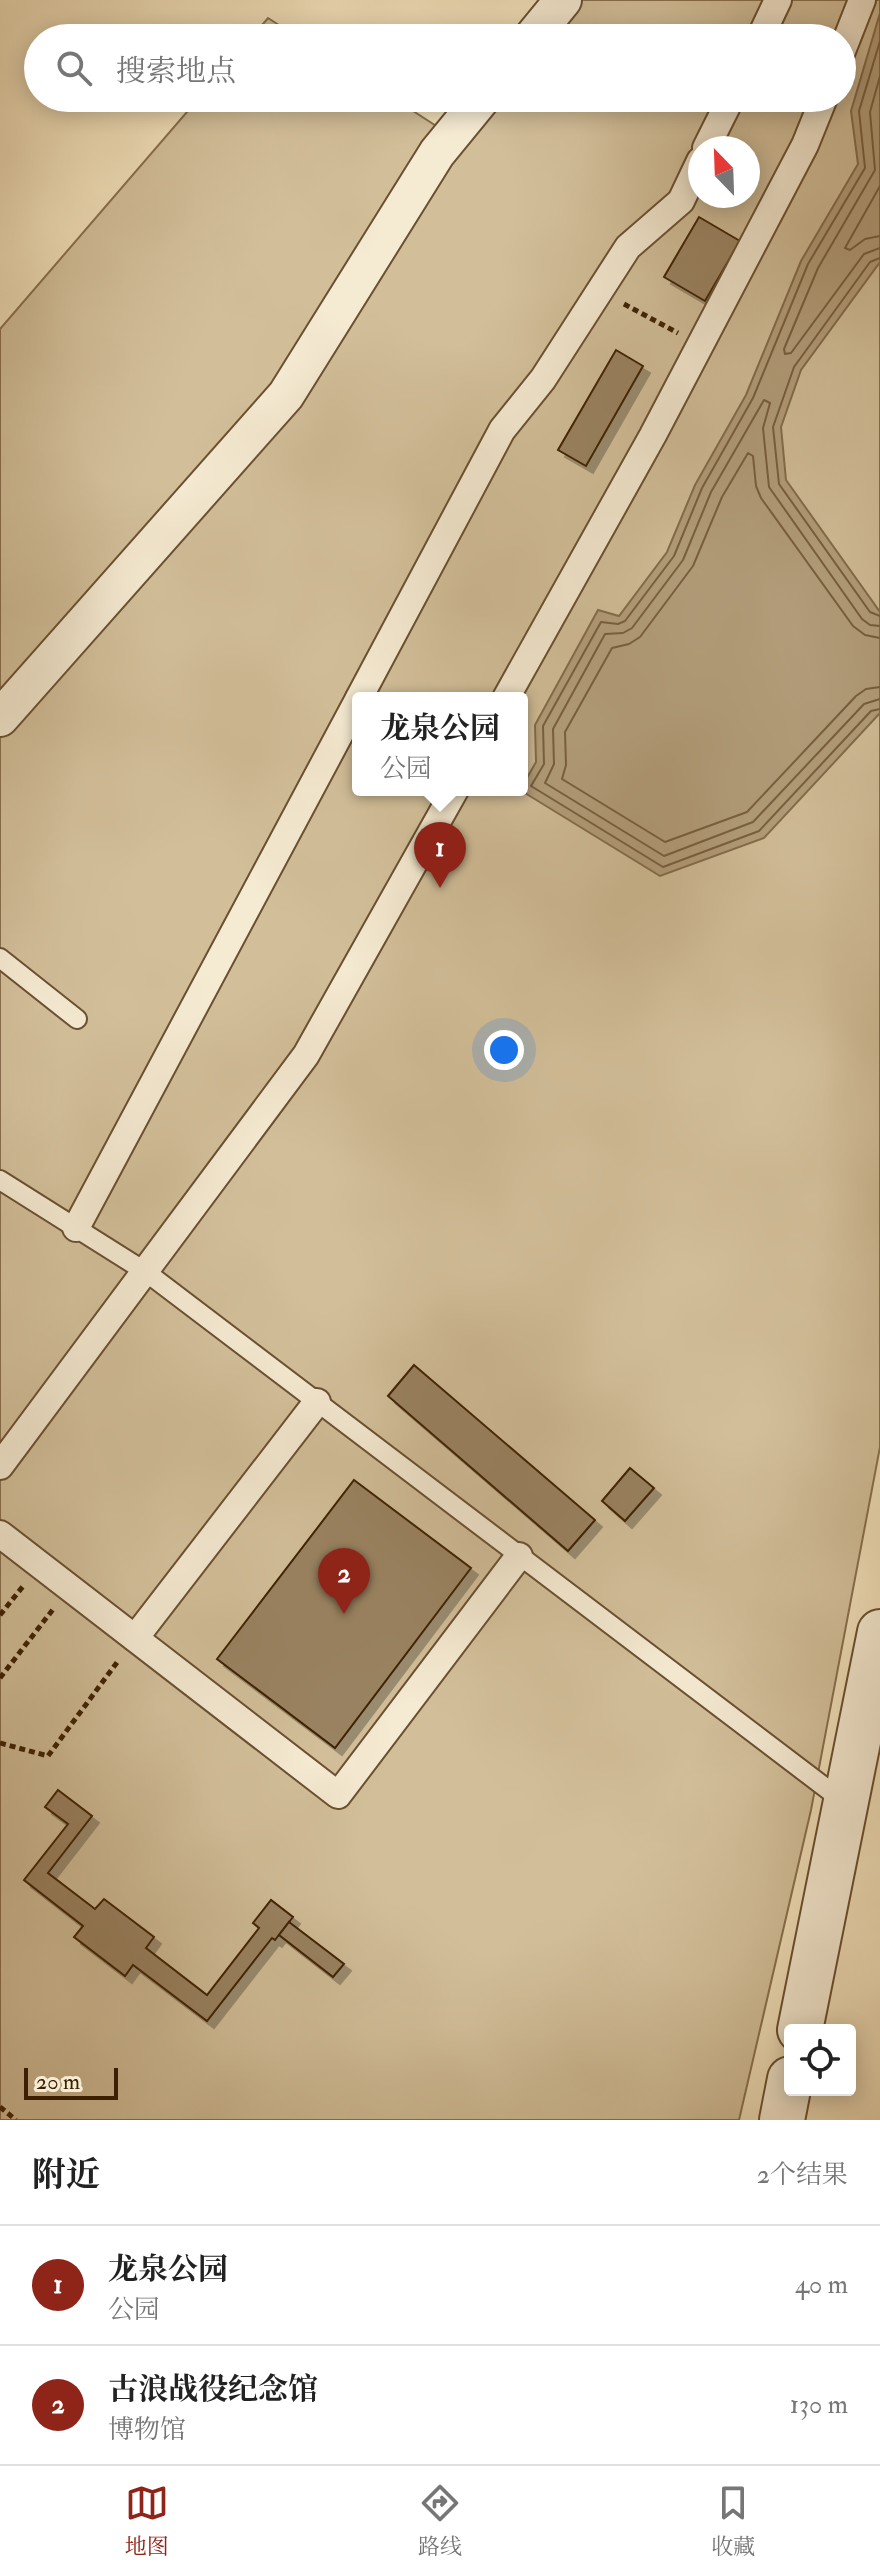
<!DOCTYPE html>
<html lang="zh">
<head>
<meta charset="utf-8">
<style>
  body { margin:0; font-family:"IM FELL Double Pica","Noto Serif SC",serif; background:#f2f2f2; color:#222 }
  .controls { position:absolute; right:24px; bottom:24px; display:grid; overflow:hidden; border-radius:8px; box-shadow:0 4px 20px #0003 }
  .controls button { width:72px; height:72px; display:grid; place-items:center; padding:0; border:0; border-bottom:2px solid #e0e0e0; background:#fff; color:#222; font:40px sans-serif }
  .compass { position:absolute; left:688px; top:136px; width:72px; height:72px; border-radius:50%; background:#fff; box-shadow:0 4px 20px #0003; rotate:337deg }
  .scale { position:absolute; left:24px; bottom:20px; width:94px; box-sizing:border-box; padding-left:8px; border:4px solid #3d2003; border-top:0; font-size:22px; line-height:28px; white-space:nowrap; color:#3d2003; -webkit-text-stroke:6px #f5ead2; paint-order:stroke }
  .you { position:absolute; left:504px; top:1050px; width:28px; height:28px; margin:-20px; border:6px solid #fff; border-radius:50%; background:#1a73e8; box-shadow:0 0 0 12px #1a73e833 }
  .badge { display:grid; place-items:center; width:52px; height:52px; border-radius:50%; background:#8f2418; color:#fff; font-size:26px; font-weight:700 }
  .pin { position:absolute; translate:-50% -66px; filter:drop-shadow(0 2px 4px #0008) }
  .pin::after { content:''; position:absolute; top:42px; width:28px; height:24px; background:inherit; clip-path:polygon(0 0,100% 0,50% 100%) }
  .popup { position:absolute; left:352px; top:692px; width:176px; height:104px; box-sizing:border-box; display:grid; place-content:center; border-radius:8px; background:#fff; filter:drop-shadow(0 2px 6px #0005); font-size:26px; white-space:nowrap; color:#767676 }
  .popup b { font-size:30px; color:#222 }
  .popup::after { content:''; position:absolute; left:50%; top:100%; margin-left:-16px; border:16px solid transparent; border-top-color:#fff }
  .list { margin:0; padding:0; list-style:none }
  h2 { display:flex; justify-content:space-between; align-items:center; height:104px; margin:0; padding:0 32px; font-size:34px }
  h2 small { font-size:26px; font-weight:400; color:#767676 }
  .list li { display:grid; grid-template-columns:52px 1fr auto; gap:24px; align-items:center; box-sizing:border-box; height:120px; padding:0 32px; border-top:2px solid #e0e0e0 }
  .list b { display:block; font-size:30px; white-space:nowrap }
  .list p { margin:0; font-size:26px; white-space:nowrap; color:#767676 }
  .list em { font-size:26px; font-style:normal; color:#767676 }
  .icon { flex:none; width:44px; height:44px; fill:none; stroke:currentColor; stroke-width:2; stroke-linecap:round; stroke-linejoin:round }
  .map { position:relative; flex:none; width:880px; height:2120px; overflow:hidden }
  .search { position:absolute; background:#fff; box-shadow:0 4px 20px #0003; left:24px; right:24px; top:24px; height:88px; display:flex; align-items:center; gap:20px; box-sizing:border-box; padding:0 28px; border-radius:44px; color:#767676; font-size:30px }
  .sheet { height:344px; background:#fff }
  nav { display:flex; justify-content:space-around; align-items:center; box-sizing:border-box; height:112px; border-top:2px solid #e0e0e0; background:#fff; font-size:22px; color:#767676 }
  nav a { display:grid; justify-items:center; gap:4px }
  nav .on { color:#8f2418 }
  .map>svg:first-child { display:block }
  .green { fill:#d2bf9a; stroke:#88704e; stroke-width:2; fill-rule:evenodd }
  .water { fill:#b39e7b; stroke:#846c4b; stroke-width:2 }
  .lines { fill:none; stroke-linecap:round; stroke-linejoin:round }
  .shore { stroke:#785f3f; stroke-width:2 }
  .building { fill:#9a8362; stroke:#3d2003; stroke-width:2; filter:url(#shadow) }
  .service-casing { stroke:#6a5030; stroke-width:22 }
  .pedestrian-casing { stroke:#6a5030; stroke-width:30 }
  .minor-casing { stroke:#6a5030; stroke-width:40 }
  .tertiary-casing { stroke:#6a5030; stroke-width:48 }
  .path { stroke:#3d2003; stroke-width:5; stroke-dasharray:6 4; stroke-linecap:butt }
  .service { stroke:#f5ead2; stroke-width:18 }
  .pedestrian { stroke:#f5ead2; stroke-width:26 }
  .minor { stroke:#f5ead2; stroke-width:36 }
  .tertiary { stroke:#f5ead2; stroke-width:44 }
</style>
</head>
<body>
<div class="map">
<svg width="880" height="2120" viewBox="0 0 880 2120">
  <defs>
    <filter id="shadow"><feDropShadow dx="7" dy="7" stdDeviation="0" flood-color="#0004"/></filter>
  </defs>
  <rect width="100%" height="100%" fill="#f0dfb9"/>
  <filter id="stains"><feTurbulence type="fractalNoise" baseFrequency=".0025" numOctaves="4"/><feColorMatrix values="0 0 0 0 .2 0 0 0 0 .09 0 0 0 0 .02 0 0 0 .5 -.17"/></filter>
  <radialGradient id="worn" r=".72"><stop offset=".6" stop-color="#630" stop-opacity="0"/><stop offset="1" stop-color="#630" stop-opacity=".3"/></radialGradient>
  <g class="green">
    <path d="M565,0H880V1447L811,1810L739,2120H0V329L199,98H393L444,131L475,98H842V38H530ZM700,148H748V196H700ZM358,698H522V790H358Z"/>
    <polygon points="268,18 299,38 251,38"/>
  </g>
  <polygon class="water" points="880,13 880,262 801,370 781,427 786,480 880,612 880,713 764,838 660,876 520,790 536,762 535,725 598,610 619,616 667,552 695,485 746,395 801,261 858,164 851,111"/>
  <g class="lines">
    <g class="shore">
      <polyline points="880,41 859,111 865,168 808,264 753,398 702,488 674,556 625,621 618,624 601,622 543,726 544,764 531,786 663,867 759,831 871,711 880,709"/>
      <polyline points="880,76 870,112 875,170 818,268 784,349 785,354 791,353 864,254 880,248"/>
      <polyline points="880,186 845,248 850,250 865,239 880,236"/>
      <polyline points="880,258 870,262 794,367 773,427 779,484 870,612 880,616"/>
      <polyline points="880,626 870,625 862,619 769,487 763,428 770,403 764,400 711,492 683,560 632,628 623,633 605,634 553,729 554,764 545,783 664,856 753,822 864,704 880,699"/>
      <polyline points="880,638 865,635 853,626 761,498 756,486 753,456 748,453 722,497 693,566 640,637 629,644 612,648 565,732 566,765 562,779 665,842 747,812 856,696 866,689 880,687"/>
    </g>
  </g>
  <g class="building">
    <polygon points="699,217 740,241 705,301 664,277"/>
    <polygon points="616,350 643,366 586,466 558,450"/>
    <polygon points="414,1365 595,1520 568,1551 388,1396"/>
    <polygon points="630,1468 654,1488 625,1521 602,1501"/>
    <polygon points="354,1480 471,1568 335,1748 217,1659"/>
    <polygon points="58,1790 92,1816 48,1873 95,1909 104,1899 154,1937 146,1948 207,1995 259,1928 253,1923 271,1900 293,1917 275,1940 272,1938 207,2021 133,1965 125,1976 74,1937 83,1926 24,1880 68,1824 45,1807"/>
    <polygon points="289,1922 344,1964 333,1977 279,1935"/>
  </g>
  <g class="lines">
    <g class="service-casing">
      <g id="service">
        <polyline points="0,958 77,1019"/>
        <polyline points="0,1180 146,1272 843,1801"/>
      </g>
    </g>
    <g class="pedestrian-casing">
      <g id="pedestrian">
        <polyline points="760,38 778,0"/>
        <polyline points="842,51 862,0"/>
        <polyline points="706,148 731,98"/>
        <polyline points="359,698 502,430 543,379 628,247 681,201 700,161"/>
        <polyline points="506,698 653,435 805,145 824,98"/>
        <polyline points="76,1228 358,700"/>
        <polyline points="0,1466 306,1055 455,790"/>
        <polyline points="0,1534 338,1795 519,1556"/>
        <polyline points="135,1638 317,1402"/>
      </g>
    </g>
    <g class="minor-casing">
      <g id="minor">
        <polyline points="532,38 563,0"/>
        <polyline points="0,718 286,395 437,153 482,98"/>
      </g>
    </g>
    <g class="tertiary-casing">
      <g id="tertiary">
        <polyline points="800,2030 880,1632"/>
        <polyline points="782,2120 790,2079"/>
      </g>
    </g>
    <g class="path">
      <polyline points="624,304 678,333"/>
      <polyline points="0,1615 24,1585"/>
      <polyline points="0,1678 54,1608"/>
      <polyline points="0,1743 48,1756 118,1661"/>
      <polyline points="0,2107 16,2120"/>
    </g>
    <use href="#service" class="service"/>
    <use href="#pedestrian" class="pedestrian"/>
    <use href="#minor" class="minor"/>
    <use href="#tertiary" class="tertiary"/>
  </g>
  <rect width="100%" height="100%" filter="url(#stains)"/>
  <rect width="100%" height="100%" fill="url(#worn)"/>
</svg>
<div class="controls">
<button><svg class="icon" aria-label="locate" viewBox="0 0 24 24"><circle cx="12" cy="12" r="6"/><path d="M12 2v4M12 18v4M2 12h4M18 12h4"/></svg></button>
</div>
<svg class="compass" viewBox="-18 -18 36 36"><path d="M0-13l5 13h-10z" fill="#e53935"/><path d="M0 13l5-13h-10z" fill="#767676"/></svg>
<div class="scale">20 m</div>
<div class="you"></div>
<div class="pin badge" style="left:440px;top:888px">1</div>
<div class="popup"><b>龙泉公园</b>公园</div>
<div class="pin badge" style="left:344px;top:1614px">2</div>
<div class="search"><svg class="icon" aria-label="search" viewBox="0 0 24 24"><circle cx="10" cy="10" r="6"/><path d="M15 15l6 6"/></svg>搜索地点</div>
</div>
<section class="sheet">
<h2>附近<small>2个结果</small></h2>
<ul class="list">
<li><span class="badge">1</span><div><b>龙泉公园</b><p>公园</p></div><em>40 m</em></li>
<li><span class="badge">2</span><div><b>古浪战役纪念馆</b><p>博物馆</p></div><em>130 m</em></li>
</ul>
</section>
<nav>
<a class="on"><svg class="icon" aria-label="map" viewBox="0 0 24 24"><path d="M3 6l6-2 6 2 6-2v14l-6 2-6-2-6 2zM9 4v14M15 6v14"/></svg>地图</a>
<a><svg class="icon" aria-label="directions" viewBox="0 0 24 24"><path d="M12 3l9 9-9 9-9-9zM9 14v-3h6M13 9l2 2-2 2"/></svg>路线</a>
<a><svg class="icon" aria-label="saved" viewBox="0 0 24 24"><path d="M7 4h10v16l-5-4-5 4z"/></svg>收藏</a>
</nav>
</body>
</html>
